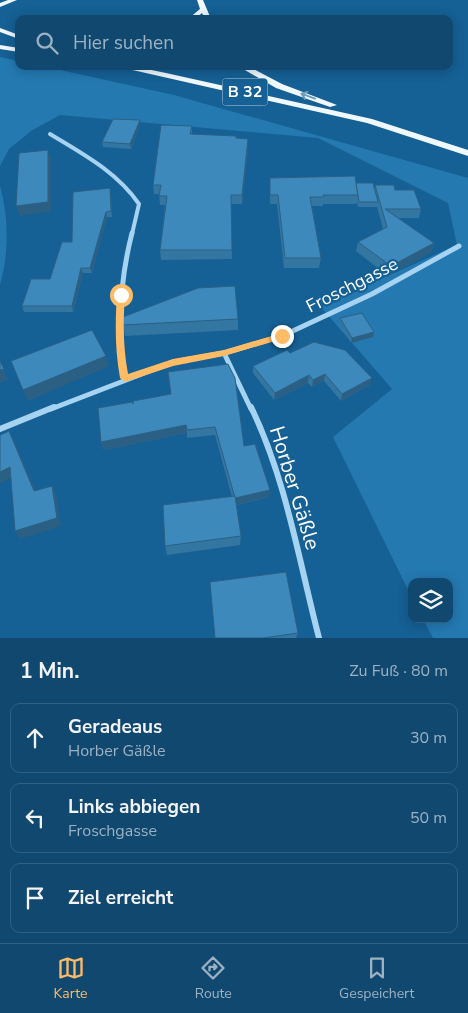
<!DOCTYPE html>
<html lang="de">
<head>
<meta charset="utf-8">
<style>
  body { margin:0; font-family:"Nunito Sans",sans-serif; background:#1e5277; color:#f1f3f6 }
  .controls { position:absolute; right:15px; bottom:15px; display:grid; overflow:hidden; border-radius:10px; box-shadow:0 2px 12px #0003 }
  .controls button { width:45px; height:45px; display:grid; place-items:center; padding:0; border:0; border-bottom:1px solid #306082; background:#10486f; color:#f1f3f6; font:25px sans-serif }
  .stop { position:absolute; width:15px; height:15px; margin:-11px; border:4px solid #ffbb65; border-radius:50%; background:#fff }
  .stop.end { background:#ffbb65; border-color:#fff; box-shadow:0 1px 5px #0008 }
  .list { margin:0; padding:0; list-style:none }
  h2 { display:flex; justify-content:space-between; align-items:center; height:65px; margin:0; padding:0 20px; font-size:21px }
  h2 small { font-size:16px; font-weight:400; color:#9cb2c3 }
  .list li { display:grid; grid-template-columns:32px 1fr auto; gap:15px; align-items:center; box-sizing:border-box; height:70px; margin:0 10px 10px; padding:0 10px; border:1px solid #306082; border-radius:10px }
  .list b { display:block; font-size:19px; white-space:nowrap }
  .list p { margin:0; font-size:16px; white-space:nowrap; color:#9cb2c3 }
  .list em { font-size:16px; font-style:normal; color:#9cb2c3 }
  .icon { flex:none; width:28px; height:28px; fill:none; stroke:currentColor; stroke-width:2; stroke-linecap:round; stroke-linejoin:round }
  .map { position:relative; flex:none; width:468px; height:638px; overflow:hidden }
  .search { position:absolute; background:#10486f; box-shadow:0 2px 12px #0003; left:15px; right:15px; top:15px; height:55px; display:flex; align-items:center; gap:12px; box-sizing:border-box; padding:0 18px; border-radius:10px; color:#9cb2c3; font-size:19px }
  .sheet { height:305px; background:#10486f }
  nav { display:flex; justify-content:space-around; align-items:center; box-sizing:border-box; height:70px; border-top:1px solid #306082; background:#10486f; font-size:14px; color:#9cb2c3 }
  nav a { display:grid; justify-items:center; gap:2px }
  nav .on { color:#ffbb65 }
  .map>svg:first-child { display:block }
  .green { fill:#2479b1 }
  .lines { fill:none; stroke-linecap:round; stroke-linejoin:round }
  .minor-far2 { stroke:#a5d3f1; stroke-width:4 }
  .minor-far1 { stroke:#a5d3f1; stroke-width:5 }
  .minor { stroke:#a5d3f1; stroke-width:6 }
  .primary { fill:#eff8ff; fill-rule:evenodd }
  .wall { fill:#3476a2 }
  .shaded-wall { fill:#2b6084 }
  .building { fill:#3d89bc; stroke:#2b6084 }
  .oneway { stroke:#6c9dbf }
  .route { fill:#ffbb65 }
  .labels { text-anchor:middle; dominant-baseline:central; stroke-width:4.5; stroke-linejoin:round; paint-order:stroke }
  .shield { fill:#156094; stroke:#b9cfdf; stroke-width:1 }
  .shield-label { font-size:16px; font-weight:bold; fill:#fff }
  .street-label { font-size:18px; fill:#fff; stroke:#156094 }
  .near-street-label { font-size:21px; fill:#fff; stroke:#156094 }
</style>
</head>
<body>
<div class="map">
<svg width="468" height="638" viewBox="0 0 468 638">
  <rect width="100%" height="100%" fill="#156094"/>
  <g class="green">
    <polygon points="0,57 19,61 19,66 42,66 174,95 468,178 468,638 433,638 423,619 449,619 449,582 412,582 412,598 333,437 392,389 320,306 457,245 448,203 318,138 60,115 31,131 9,149 0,166"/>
    <path d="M0,186C9,218 9,253 0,285Z"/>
  </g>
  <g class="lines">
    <path class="minor-far2" d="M50,134C83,154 117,172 139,204L132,234"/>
    <g class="minor-far1">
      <polyline points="224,353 251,409"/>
      <path d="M125,378C117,329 120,280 132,233"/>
      <polyline points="51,409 173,362 224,353 282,336 372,294 459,246"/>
    </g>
    <g class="minor">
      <path d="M251,407C286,479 299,561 319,638"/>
      <polyline points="0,429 54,407"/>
    </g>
    <g class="primary">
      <polygon points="8,0 17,0 0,7 0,3"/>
      <polygon points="197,0 203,0 211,19 205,19 202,13 195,19 188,19 200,9"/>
      <polygon points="0,28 19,35 19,39 0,32"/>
      <polygon points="0,45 19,48 19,52 0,49"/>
      <polygon points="115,66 132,66 166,73 372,119 468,150 468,156 367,123"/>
      <polygon points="238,66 248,66 282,84 337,105 330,107 276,88"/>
    </g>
  </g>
  <g class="wall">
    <polygon points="140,120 140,125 131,149 103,147 102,142"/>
    <polygon points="192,126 192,135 236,138 248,148 242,204 231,204 232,259 161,260 160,250 165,205 160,205 159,194 154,194 153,185"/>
    <polygon points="270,178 356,183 375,189 375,185 395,190 421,209 419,218 398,218 434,243 431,252 388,276 356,251 358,242 383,229 377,207 358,207 357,202 356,204 323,204 323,206 312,206 321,258 319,268 284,268 277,204 270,204"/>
    <polygon points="111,194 112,217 107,217 92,273 83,273 73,312 24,312 22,306 50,279 72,242"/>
    <polygon points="340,318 373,337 351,343 339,324"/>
    <polygon points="238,319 238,330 125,336 123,325"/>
    <polygon points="290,353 370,385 341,401 324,381 312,387 308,383 274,400 253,373 253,366"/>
    <polygon points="171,394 244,446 269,497 236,505 241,536 240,545 167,555 165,546 232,497 215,435 187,438 187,433 104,450 101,442 133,404"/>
    <polygon points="298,633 296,638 215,638"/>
  </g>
  <g class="shaded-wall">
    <polygon points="140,120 140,125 131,149 130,144"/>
    <polygon points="248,139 248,148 242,204 242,195"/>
    <polygon points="48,150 51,159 51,211 20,216 16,206"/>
    <polygon points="110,188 111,194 112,217 111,211"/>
    <polygon points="106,212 107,217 92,273 90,268"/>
    <polygon points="434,243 431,252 388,276 391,266"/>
    <polygon points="81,268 83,273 73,312 72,306"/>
    <polygon points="374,332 373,337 351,343 352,338"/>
    <polygon points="106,356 109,366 28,401 23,390"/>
    <polygon points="0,360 8,379 0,383"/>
    <polygon points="325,374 324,381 312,387 313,380"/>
    <polygon points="309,375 308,383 274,400 275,393"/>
    <polygon points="372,378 370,385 341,401 342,394"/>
    <polygon points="186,425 187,433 104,450 101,442"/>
    <polygon points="9,431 14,440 39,499 34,491"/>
    <polygon points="10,467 15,476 0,483 0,472"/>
    <polygon points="52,486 56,494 61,526 20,539 15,531"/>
    <polygon points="270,490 269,497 235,505 235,498"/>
  </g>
  <g class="building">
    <polygon points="113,119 140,120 130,144 102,142"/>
    <polygon points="161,125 192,126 190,134 236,136 236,138 248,139 242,195 231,195 232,250 160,250 167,196 159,196 161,185 153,185"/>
    <polygon points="48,150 48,202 16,206 19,153"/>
    <polygon points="355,176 358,195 323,195 324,197 310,197 321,258 285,258 278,195 270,195 270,178"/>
    <polygon points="356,183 373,183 378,202 359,202"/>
    <polygon points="375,185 394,185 395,190 414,190 421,209 385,209 434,243 391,266 358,242 387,227"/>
    <polygon points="110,188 111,211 106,212 90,268 81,268 72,306 22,306 31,279 50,279 62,242 72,242 73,192"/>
    <polygon points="235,286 238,319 123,325 123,317 198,288"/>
    <polygon points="362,313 374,332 352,338 340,318"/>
    <polygon points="92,330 106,356 23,390 11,361"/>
    <polygon points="314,342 345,350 372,378 342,394 325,374 313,380 309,375 275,393 253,366 287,350 290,353"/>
    <polygon points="0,361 4,369 0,370"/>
    <polygon points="228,364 235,378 244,446 255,444 270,490 235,498 215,427 187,430 186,425 101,442 98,408 132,402 133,404 133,401 171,394 168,372"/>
    <polygon points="9,431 34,491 52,486 57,518 15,531 10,467 0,472 0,435"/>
    <polygon points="235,496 241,536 165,546 163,505"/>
    <polygon points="286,572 298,633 263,638 215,638 210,582"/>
  </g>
  <defs><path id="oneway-shaft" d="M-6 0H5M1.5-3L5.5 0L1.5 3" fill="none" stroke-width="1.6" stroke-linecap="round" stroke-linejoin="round" transform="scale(1.25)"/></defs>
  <use class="oneway" href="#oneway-shaft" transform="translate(308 96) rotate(-160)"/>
  <path class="route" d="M121,292L125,295C123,322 123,347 128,374L173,359L224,350L282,333L286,336L285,338L224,356L173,366L125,382L120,378C115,350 115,324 117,295Z"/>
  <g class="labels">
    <rect class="shield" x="222.5" y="78.5" width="45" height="27" rx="4"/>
    <g class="shield-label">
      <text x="245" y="92">B 32</text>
    </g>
    <g class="street-label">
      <text transform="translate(352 285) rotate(-27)">Froschgasse</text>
    </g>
    <g class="near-street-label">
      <text transform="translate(295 488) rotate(73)">Horber Gäßle</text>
    </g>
  </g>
</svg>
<div class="controls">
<button><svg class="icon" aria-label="layers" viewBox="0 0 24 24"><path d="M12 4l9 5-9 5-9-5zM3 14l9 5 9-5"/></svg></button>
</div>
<div class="stop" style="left:121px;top:295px"></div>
<div class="stop end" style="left:282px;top:336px"></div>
<div class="search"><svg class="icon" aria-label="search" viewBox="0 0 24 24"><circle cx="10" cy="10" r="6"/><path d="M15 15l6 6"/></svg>Hier suchen</div>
</div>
<section class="sheet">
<h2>1 Min.<small>Zu Fuß · 80 m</small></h2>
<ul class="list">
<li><svg class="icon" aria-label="ahead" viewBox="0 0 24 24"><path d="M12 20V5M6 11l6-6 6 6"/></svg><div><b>Geradeaus</b><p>Horber Gäßle</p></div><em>30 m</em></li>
<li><svg class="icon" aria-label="left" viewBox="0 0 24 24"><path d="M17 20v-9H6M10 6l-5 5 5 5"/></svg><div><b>Links abbiegen</b><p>Froschgasse</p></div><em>50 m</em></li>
<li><svg class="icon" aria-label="arrive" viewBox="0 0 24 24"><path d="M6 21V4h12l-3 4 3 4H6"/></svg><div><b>Ziel erreicht</b></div></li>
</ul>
</section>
<nav>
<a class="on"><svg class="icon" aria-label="map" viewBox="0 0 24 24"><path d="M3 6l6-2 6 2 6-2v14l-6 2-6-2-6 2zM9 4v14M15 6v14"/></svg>Karte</a>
<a><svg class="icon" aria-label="directions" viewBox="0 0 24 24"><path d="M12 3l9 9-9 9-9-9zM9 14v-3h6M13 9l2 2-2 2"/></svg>Route</a>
<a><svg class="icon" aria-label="saved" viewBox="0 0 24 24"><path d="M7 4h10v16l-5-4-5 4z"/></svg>Gespeichert</a>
</nav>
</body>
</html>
